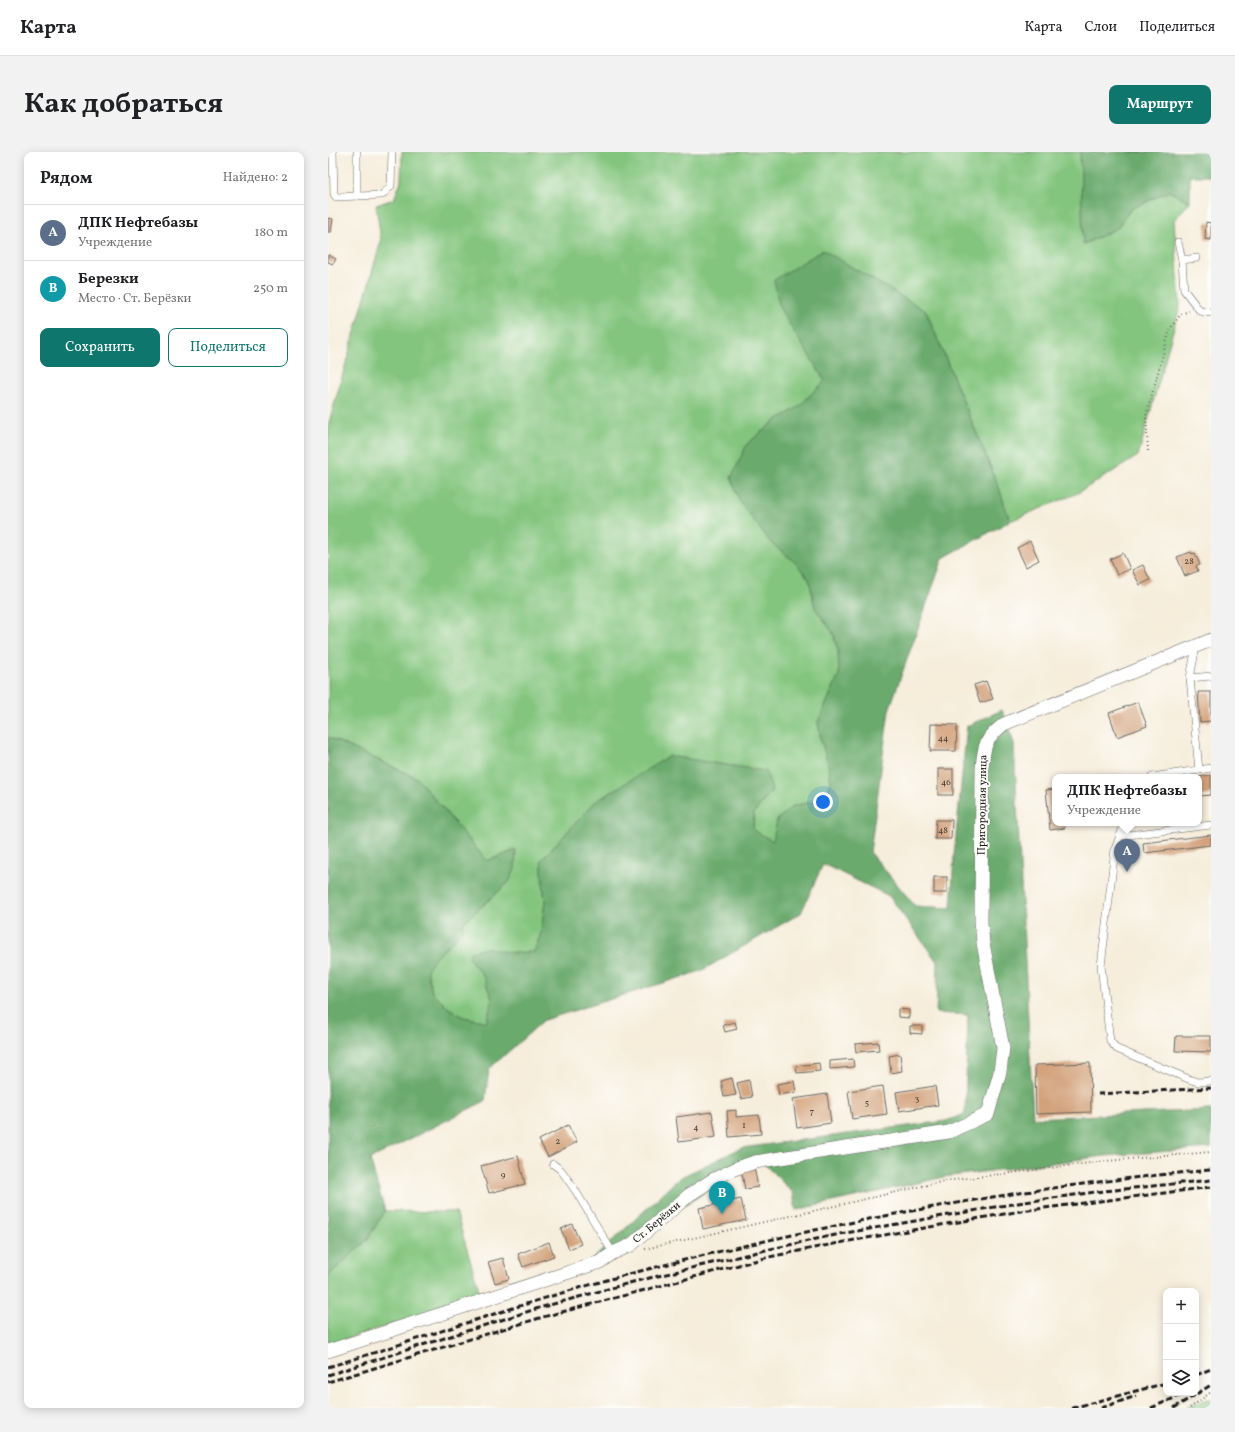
<!DOCTYPE html>
<html lang="ru">
<head>
<meta charset="utf-8">
<style>
  body { margin:0; font-family:Vollkorn,serif; background:#f2f2f2; color:#202124 }
  .controls { position:absolute; right:12px; bottom:12px; display:grid; overflow:hidden; border-radius:8px; box-shadow:0 2px 10px #0003 }
  .controls button { width:36px; height:36px; display:grid; place-items:center; padding:0; border:0; border-bottom:1px solid #e0e0e0; background:#fff; color:#202124; font:20px sans-serif }
  .you { position:absolute; left:495px; top:650px; width:14px; height:14px; margin:-10px; border:3px solid #fff; border-radius:50%; background:#1a73e8; box-shadow:0 0 0 6px #1a73e833 }
  .badge { display:grid; place-items:center; width:26px; height:26px; border-radius:50%; background:#0f766e; color:#fff; font-size:13px; font-weight:700 }
  .pin { position:absolute; translate:-50% -33px; filter:drop-shadow(0 1px 2px #0008) }
  .pin::after { content:''; position:absolute; top:21px; width:14px; height:12px; background:inherit; clip-path:polygon(0 0,100% 0,50% 100%) }
  .popup { position:absolute; left:724px; top:622px; width:150px; height:52px; box-sizing:border-box; display:grid; place-content:center; border-radius:8px; background:#fff; filter:drop-shadow(0 1px 3px #0005); font-size:13px; white-space:nowrap; color:#757577 }
  .popup b { font-size:15px; color:#202124 }
  .popup::after { content:''; position:absolute; left:50%; top:100%; margin-left:-8px; border:8px solid transparent; border-top-color:#fff }
  .list { margin:0; padding:0; list-style:none }
  h2 { display:flex; justify-content:space-between; align-items:center; height:52px; margin:0; padding:0 16px; font-size:17px }
  h2 small { font-size:13px; font-weight:400; color:#757577 }
  .list li { display:grid; grid-template-columns:26px 1fr auto; gap:12px; align-items:center; box-sizing:border-box; height:56px; padding:0 16px; border-top:1px solid #e0e0e0 }
  .list b { display:block; font-size:15px; white-space:nowrap }
  .list p { margin:0; font-size:13px; white-space:nowrap; color:#757577 }
  .list em { font-size:13px; font-style:normal; color:#757577 }
  .actions { display:flex; gap:8px; padding:12px 16px }
  .actions a { flex:1; padding:9px 0; border:1px solid #0f766e; border-radius:8px; text-align:center; font-size:14px; color:#0f766e }
  .actions .main { background:#0f766e; color:#fff }
  .icon { flex:none; width:22px; height:22px; fill:none; stroke:currentColor; stroke-width:2; stroke-linecap:round; stroke-linejoin:round }
  .map { position:relative; flex:none; width:883px; height:1256px; overflow:hidden; border-radius:8px }
  header { display:flex; align-items:center; gap:24px; box-sizing:border-box; height:56px; padding:0 20px; background:#fff; border-bottom:1px solid #e0e0e0 }
  header strong { font-size:19px }
  nav { display:flex; gap:22px; margin-inline-start:auto; font-size:14px }
  .intro { display:flex; align-items:center; justify-content:space-between; box-sizing:border-box; height:96px; padding:0 24px }
  h1 { margin:0; font-size:28px }
  .button { padding:10px 18px; border-radius:8px; background:#0f766e; color:#fff; font-size:14px; font-weight:700 }
  main { display:flex; gap:24px; padding:0 24px }
  aside { flex:1; background:#fff; border-radius:8px; box-shadow:0 2px 10px #0003 }
  .map>svg:first-child { display:block }
  .green { fill:#83c57e; stroke:#50704d }
  .forest { fill:#6aaa6d; stroke:#436344 }
  .building { fill:#d3a27b }
  .lines { fill:none; stroke-linecap:round; stroke-linejoin:round }
  .lane-casing { stroke:#68655f; stroke-width:8 }
  .street-casing { stroke:#68655f; stroke-width:14 }
  .path { stroke:#68655f; stroke-width:2; stroke-dasharray:1 3; stroke-linecap:butt }
  .lane { stroke:#fff; stroke-width:7 }
  .street { stroke:#fff; stroke-width:13 }
  .rail { stroke:#1c1c1c; stroke-width:3; stroke-dasharray:6 3; stroke-linecap:butt }
  .labels { text-anchor:middle; dominant-baseline:central; stroke-width:4; stroke-linejoin:round; paint-order:stroke }
  .number-label { font-size:9px; fill:#4a3e34 }
  .street-label { font-size:11px; fill:#1c1c1c; stroke:#fdfcf7 }
</style>
</head>
<body>
<header>
<strong>Карта</strong>
<nav><a>Карта</a><a>Слои</a><a>Поделиться</a></nav>
</header>
<div class="intro"><h1>Как добраться</h1><a class="button">Маршрут</a></div>
<main>
<aside>
<h2>Рядом<small>Найдено: 2</small></h2>
<ul class="list">
<li><span class="badge" style="background:#5c6f8a">A</span><div><b>ДПК Нефтебазы</b><p>Учреждение</p></div><em>180 m</em></li>
<li><span class="badge" style="background:#0f9aa8">B</span><div><b>Березки</b><p>Место · Ст. Берёзки</p></div><em>250 m</em></li>
</ul>
<div class="actions"><a class="main">Сохранить</a><a>Поделиться</a></div>
</aside>
<div class="map">
<svg width="883" height="1256" viewBox="0 0 883 1256">
  <rect width="100%" height="100%" fill="#fdfcf7"/>
  <filter id="ink" filterUnits="userSpaceOnUse"><feTurbulence type="fractalNoise" baseFrequency=".025" numOctaves="2"/><feDisplacementMap in="SourceGraphic" scale="8" xChannelSelector="R" yChannelSelector="G"/><feConvolveMatrix kernelMatrix="1 2 1 2 8 2 1 2 1" color-interpolation-filters="sRGB"/></filter>
  <filter id="wash" filterUnits="userSpaceOnUse"><feTurbulence type="fractalNoise" baseFrequency=".012" numOctaves="4" result="noise"/><feDisplacementMap in="SourceGraphic" scale="16" xChannelSelector="R" yChannelSelector="G"/><feGaussianBlur stdDeviation="0.9" result="paint"/><feColorMatrix in="noise" values="0 0 0 0 0 0 0 0 0 0 0 0 0 0 0 0 0 1.4 0 .05"/><feComposite in="paint" operator="in"/></filter>
  <g filter="url(#wash)">
    <rect width="100%" height="100%" fill="#f6eddb"/>
    <g class="green">
      <polygon points="74,0 752,0 756,92 788,77 803,57 841,39 862,50 846,68 852,154 810,304 750,341 682,369 670,333 598,159 480,200 497,229 469,256 447,269 419,292 442,390 466,409 481,427 487,456 505,481 510,499 511,523 490,570 493,588 501,616 503,631 498,645 489,649 465,654 445,690 425,678 426,661 444,638 213,708 217,750 213,781 206,800 184,801 159,796 141,807 155,823 164,847 159,870 135,865 119,855 104,840 99,818 108,805 134,780 135,771 181,730 188,698 159,709 89,626 0,585 0,274 53,89 48,53 66,47 73,29"/>
      <polygon points="57,1059 128,1060 153,1145 0,1192 0,1124 38,1088"/>
      <polygon points="879,1247 883,1248 883,1256 857,1256"/>
    </g>
    <g class="forest">
      <polygon points="752,0 883,0 883,24 862,24 862,50 841,39 803,57 788,77 755,92"/>
      <polygon points="495,98 598,159 670,333 682,369 615,406 561,558 542,700 587,754 623,756 626,703 639,574 674,558 686,591 705,966 883,958 883,996 777,1004 616,1025 468,1058 465,1041 430,1006 300,1090 264,1108 351,1026 413,996 618,969 637,962 640,863 608,861 610,811 561,744 495,712 473,761 373,819 216,868 161,917 157,949 42,1007 57,1059 39,1088 0,1124 0,585 89,626 159,709 188,698 187,717 181,730 135,771 134,780 108,805 99,818 104,840 119,855 135,865 159,870 164,847 155,823 141,807 142,800 159,796 184,801 206,800 213,781 217,750 213,708 267,650 341,604 438,619 444,638 426,661 425,678 445,689 449,668 465,654 489,649 498,645 503,631 501,616 493,588 490,570 511,523 510,499 505,481 487,456 481,427 466,409 442,390 412,350 403,326 419,292 447,269 469,256 497,229 452,157 446,128"/>
    </g>
    <g id="blocks">
      <g class="building">
        <polygon points="0,66 5,67 3,80 0,80"/>
        <polygon points="878,70 883,71 883,88 877,87"/>
        <polygon points="0,103 8,107 5,112 0,110"/>
        <polygon points="702,389 711,408 698,415 689,396"/>
        <polygon points="863,400 864,402 867,401 872,413 868,414 870,419 857,424 849,405"/>
        <polygon points="795,401 802,417 789,423 782,407"/>
        <polygon points="815,413 822,428 812,433 804,418"/>
        <polygon points="658,529 665,547 652,551 646,533"/>
        <polygon points="870,540 883,540 883,569 872,570"/>
        <polygon points="810,550 819,574 789,585 781,561"/>
        <polygon points="603,572 629,573 628,599 602,599"/>
        <rect x="610" y="617" width="15" height="26"/>
        <polygon points="883,623 883,643 871,644 871,625"/>
        <polygon points="727,637 727,671 736,671 737,676 722,678 718,638"/>
        <polygon points="608,668 624,668 623,687 607,687"/>
        <polygon points="883,683 883,693 816,701 815,691"/>
        <rect x="606" y="725" width="13" height="16"/>
        <polygon points="570,857 581,858 581,866 570,865"/>
        <polygon points="407,870 409,877 397,880 395,873"/>
        <polygon points="582,874 594,874 594,882 582,881"/>
        <polygon points="848,884 883,884 883,900 847,899"/>
        <polygon points="550,890 551,898 528,900 527,892"/>
        <polygon points="572,902 574,919 563,921 561,904"/>
        <polygon points="525,907 526,915 502,917 502,909"/>
        <polygon points="491,911 492,919 469,921 468,914"/>
        <polygon points="762,911 763,960 708,962 707,913"/>
        <polygon points="404,926 408,943 396,945 393,929"/>
        <polygon points="421,928 424,945 413,947 409,931"/>
        <polygon points="466,929 468,940 451,943 449,932"/>
        <polygon points="555,934 559,962 524,967 520,939"/>
        <polygon points="607,934 610,953 571,959 568,940"/>
        <polygon points="499,942 503,971 469,976 465,947"/>
        <polygon points="408,958 408,965 431,963 433,982 401,985 399,959"/>
        <polygon points="384,960 388,985 351,990 348,965"/>
        <polygon points="240,973 249,990 220,1005 211,988"/>
        <polygon points="190,1004 197,1032 161,1041 153,1014"/>
        <polygon points="426,1015 430,1035 417,1037 413,1017"/>
        <polygon points="413,1047 418,1068 375,1077 371,1056"/>
        <polygon points="244,1072 253,1092 241,1097 233,1077"/>
        <polygon points="221,1090 226,1104 195,1115 190,1102"/>
        <polygon points="175,1106 181,1127 167,1131 160,1110"/>
      </g>
    </g>
  </g>
  <g filter="url(#ink)">
    <use href="#blocks" fill-opacity="0" stroke="#68655f" stroke-width="1"/>
    <g class="lines">
      <g class="lane-casing">
        <g id="lane">
          <polyline points="5,0 6,42 8,45 54,43 63,34 64,0"/>
          <polyline points="29,0 29,44"/>
          <polyline points="850,90 854,108 856,138 872,159 883,161"/>
          <polyline points="854,108 869,106"/>
          <polyline points="862,526 883,524"/>
          <polyline points="871,618 883,616"/>
          <polyline points="824,625 871,618 862,526 868,494"/>
          <polyline points="797,671 787,697 773,814 782,889 789,897 863,928 870,930 883,929"/>
          <polyline points="792,684 883,673"/>
          <polyline points="225,1012 233,1018 247,1038 285,1101"/>
        </g>
      </g>
      <g class="street-casing">
        <path id="street" d="M0,1199L272,1110L285,1101L303,1093L361,1043L386,1027L409,1016L427,1010L621,980L660,962L672,920L675,896L655,791L653,770L654,616C656,593 657,587 676,572L883,488"/>
      </g>
      <g class="path">
        <polyline points="820,299 818,264 842,177 853,162 861,159"/>
        <polyline points="317,1097 617,1029 778,1009 883,1000"/>
        <polyline points="862,1256 883,1240"/>
      </g>
      <use href="#lane" class="lane"/>
      <use href="#street" class="street"/>
      <g class="rail">
        <polyline points="770,942 883,936"/>
        <path d="M0,1215C102,1184 202,1148 305,1121C494,1072 688,1035 883,1018"/>
        <polyline points="0,1223 211,1156 305,1130 438,1098 512,1082 690,1051 767,1040 883,1028"/>
        <polyline points="868,1223 883,1217"/>
        <polyline points="0,1230 215,1165 441,1105 516,1090 693,1059 883,1035"/>
        <polyline points="744,1256 838,1231"/>
        <polyline points="773,1256 808,1244"/>
        <polyline points="823,1256 858,1241"/>
        <polyline points="846,1256 883,1233"/>
      </g>
    </g>
  </g>
  <g class="labels">
    <g class="number-label">
      <text x="861" y="409">28</text>
      <text x="615" y="586">44</text>
      <text x="618" y="630">46</text>
      <text x="615" y="678">48</text>
      <text x="589" y="946">3</text>
      <text x="539" y="950">5</text>
      <text x="484" y="959">7</text>
      <text x="416" y="973">1</text>
      <text x="368" y="975">4</text>
      <text x="230" y="989">2</text>
      <text x="175" y="1023">9</text>
    </g>
    <g class="street-label">
      <text transform="translate(655 653) rotate(-89)">Пригородная улица</text>
      <text transform="translate(329 1071) rotate(-40)">Ст. Берёзки</text>
    </g>
  </g>
</svg>
<div class="controls">
<button>+</button>
<button>−</button>
<button><svg class="icon" aria-label="layers" viewBox="0 0 24 24"><path d="M12 4l9 5-9 5-9-5zM3 14l9 5 9-5"/></svg></button>
</div>
<div class="you"></div>
<div class="pin badge" style="left:799px;top:720px;background:#5c6f8a">A</div>
<div class="popup"><b>ДПК Нефтебазы</b>Учреждение</div>
<div class="pin badge" style="left:394px;top:1062px;background:#0f9aa8">B</div>
</div>
</main>
</body>
</html>
